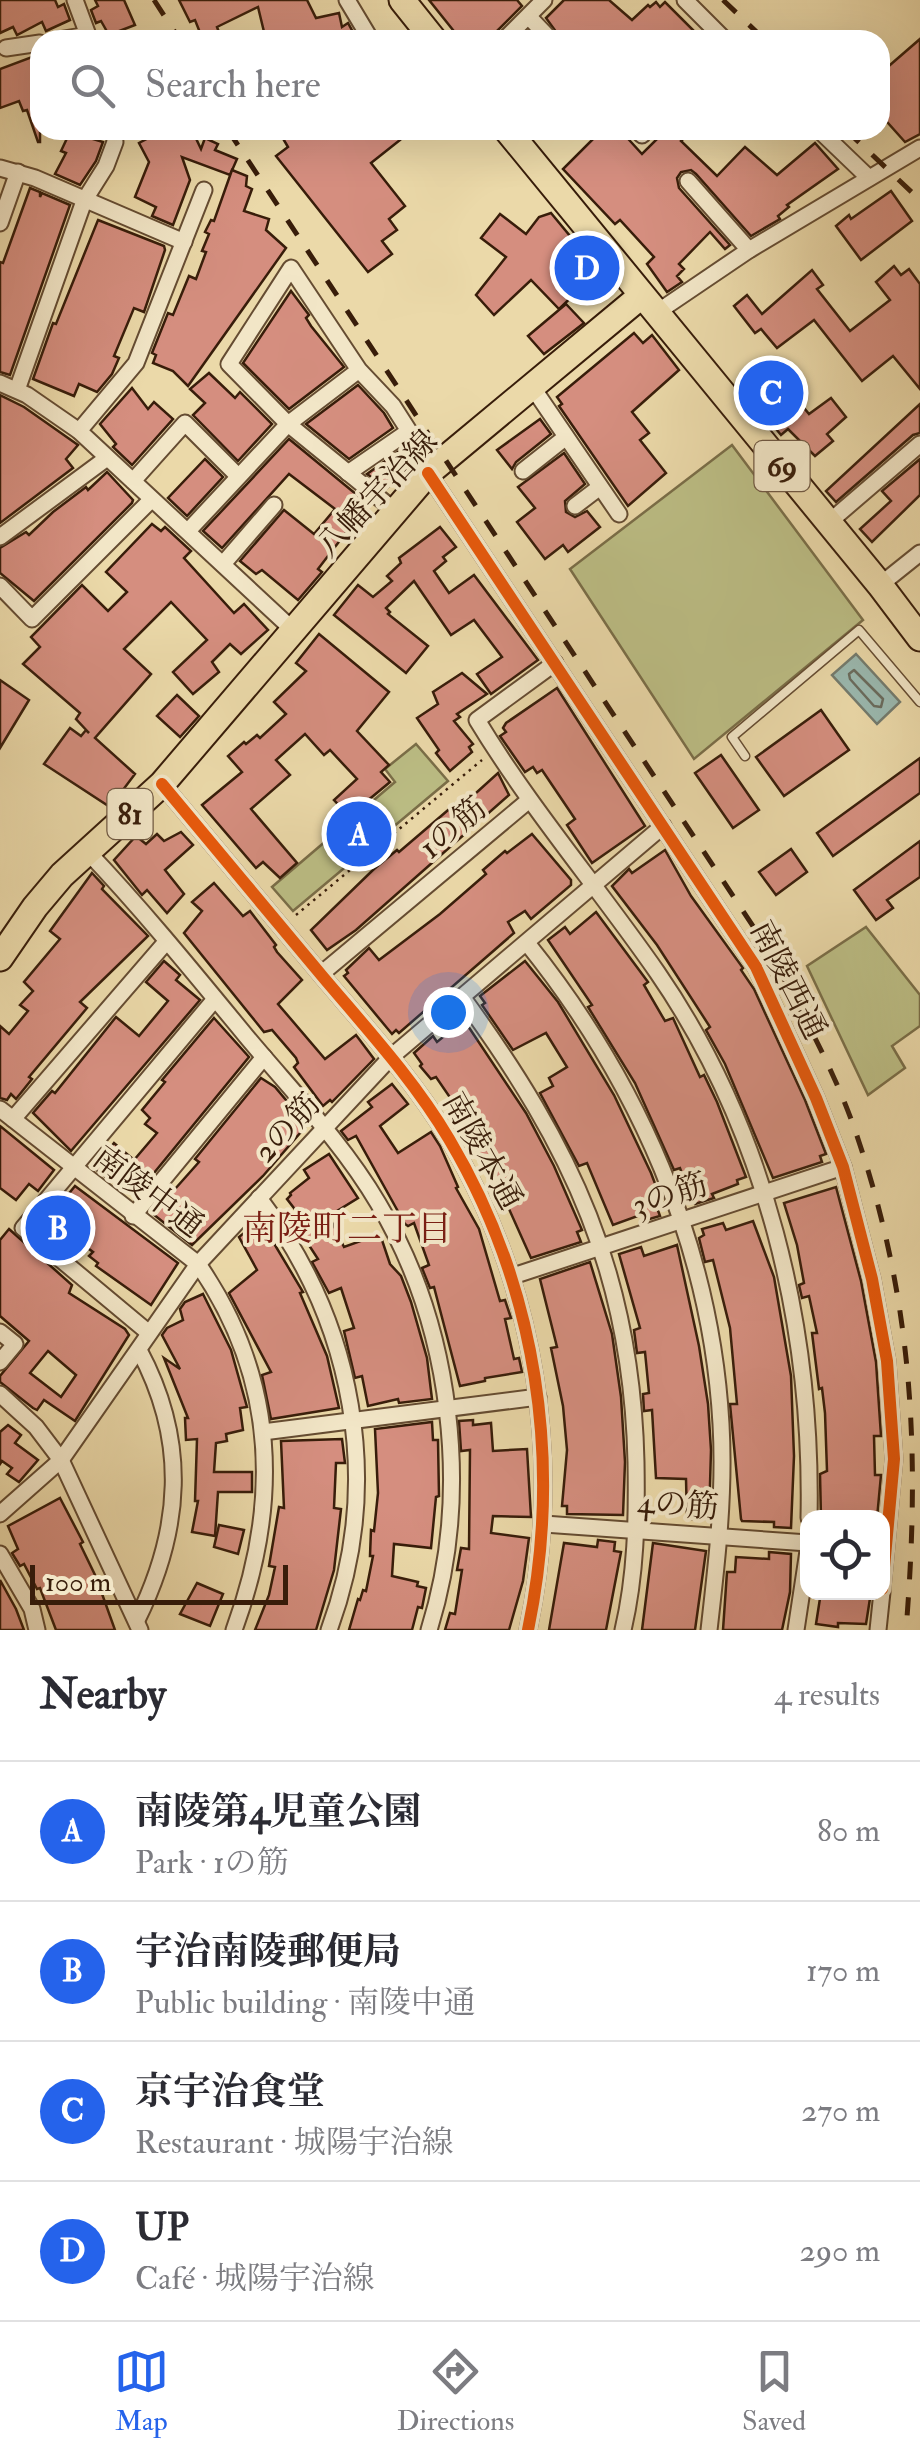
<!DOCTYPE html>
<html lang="en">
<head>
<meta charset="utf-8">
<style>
  body { margin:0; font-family:"IM FELL Double Pica","Noto Serif JP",serif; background:#f2f2f3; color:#2b2b33 }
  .controls { position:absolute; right:30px; bottom:30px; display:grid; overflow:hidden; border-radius:20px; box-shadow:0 10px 40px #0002 }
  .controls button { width:90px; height:90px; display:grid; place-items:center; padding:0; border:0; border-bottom:2px solid #e1e1e2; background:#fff; color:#2b2b33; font:50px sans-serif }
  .scale { position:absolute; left:30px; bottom:25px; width:258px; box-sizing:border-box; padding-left:10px; border:5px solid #381d0a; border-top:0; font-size:28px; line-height:35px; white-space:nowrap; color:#381d0a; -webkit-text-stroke:8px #f2e6c7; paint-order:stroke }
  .you { position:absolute; left:448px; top:1012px; width:35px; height:35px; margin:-25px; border:8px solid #fff; border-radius:50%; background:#1a73e8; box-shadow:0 0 0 15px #1a73e833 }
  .badge { display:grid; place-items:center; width:65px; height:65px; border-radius:50%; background:#2563eb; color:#fff; font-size:32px; font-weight:700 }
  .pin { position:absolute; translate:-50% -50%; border:5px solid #fff; box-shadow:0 2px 10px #0006 }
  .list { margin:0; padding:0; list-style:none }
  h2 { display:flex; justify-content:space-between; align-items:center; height:130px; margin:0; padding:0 40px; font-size:42px }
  h2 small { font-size:32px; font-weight:400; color:#7c7c81 }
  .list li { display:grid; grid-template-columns:65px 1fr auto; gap:30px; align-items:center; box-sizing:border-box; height:140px; padding:0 40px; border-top:2px solid #e1e1e2 }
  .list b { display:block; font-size:38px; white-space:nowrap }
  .list p { margin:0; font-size:32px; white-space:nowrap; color:#7c7c81 }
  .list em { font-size:32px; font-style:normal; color:#7c7c81 }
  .icon { flex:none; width:55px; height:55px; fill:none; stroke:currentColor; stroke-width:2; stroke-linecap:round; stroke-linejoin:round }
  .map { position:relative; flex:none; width:920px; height:1630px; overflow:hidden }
  .search { position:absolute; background:#fff; box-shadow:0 10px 40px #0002; left:30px; right:30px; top:30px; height:110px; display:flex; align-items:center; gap:25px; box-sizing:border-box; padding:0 35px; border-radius:30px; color:#7c7c81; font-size:38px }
  .sheet { height:690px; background:#fff }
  nav { display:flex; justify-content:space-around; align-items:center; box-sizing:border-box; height:140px; border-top:2px solid #e1e1e2; background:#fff; font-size:28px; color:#7c7c81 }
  nav a { display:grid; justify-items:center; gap:5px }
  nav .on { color:#2563eb }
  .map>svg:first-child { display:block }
  .green { fill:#bcbe85; stroke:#7a6e48; stroke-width:2.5 }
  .water { fill:#9ab9b0; stroke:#737b6e; stroke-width:2.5 }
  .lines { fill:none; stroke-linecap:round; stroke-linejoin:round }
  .shore { stroke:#696b5d; stroke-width:2.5 }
  .building { fill:#d58e7f; stroke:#381d0a; stroke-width:2.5; fill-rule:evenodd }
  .lane-casing { stroke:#654c32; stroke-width:11 }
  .street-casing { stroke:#654c32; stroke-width:19 }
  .primary-casing { stroke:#381d0a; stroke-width:29 }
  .path { stroke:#381d0a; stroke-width:2.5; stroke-dasharray:2.5 5; stroke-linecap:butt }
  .lane { stroke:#f2e6c7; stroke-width:8 }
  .street { stroke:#f2e6c7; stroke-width:15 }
  .primary { stroke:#ebd9a9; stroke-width:25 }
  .rail { stroke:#381d0a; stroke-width:5; stroke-dasharray:18 18; stroke-linecap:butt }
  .cycleway-casing { stroke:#f2e6c7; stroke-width:19 }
  .cycleway { stroke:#e8590c; stroke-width:12 }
  .labels { text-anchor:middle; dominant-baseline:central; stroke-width:8; stroke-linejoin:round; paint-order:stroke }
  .shield { fill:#f2e6c7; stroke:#705943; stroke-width:2.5 }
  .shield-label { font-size:30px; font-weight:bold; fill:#381d0a }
  .street-label { font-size:32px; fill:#381d0a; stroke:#f2e6c7 }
  .neighbourhood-label { font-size:35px; fill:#7a1f14; stroke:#f2e6c7 }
</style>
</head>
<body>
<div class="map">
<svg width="920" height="1630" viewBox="0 0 920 1630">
  <rect width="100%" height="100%" fill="#ebd9a9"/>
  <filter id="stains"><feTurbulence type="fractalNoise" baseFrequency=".002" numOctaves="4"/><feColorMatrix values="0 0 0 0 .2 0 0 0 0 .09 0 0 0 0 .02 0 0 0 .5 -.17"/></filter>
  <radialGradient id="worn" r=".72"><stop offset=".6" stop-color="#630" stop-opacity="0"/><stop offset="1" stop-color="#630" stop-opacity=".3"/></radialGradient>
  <g class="green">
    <polygon points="732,445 863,620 694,759 570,569"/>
    <polygon points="416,744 448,781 293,911 272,887 395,782 385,769"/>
    <polygon points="866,927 920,995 920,1026 892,1046 905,1068 868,1095 807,966"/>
  </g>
  <polygon class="water" points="856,654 900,702 877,724 832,675"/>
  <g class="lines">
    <polygon class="shore" points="854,670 883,699 881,707 874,706 850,679 849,674"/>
  </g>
  <g class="building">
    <polygon points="0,0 55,0 58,7 64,4 70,20 46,31 42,22 17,35 13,27 0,33"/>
    <polygon points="95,0 124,0 135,25 109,35 101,21 96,23 91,10 98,6"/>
    <polygon points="179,0 307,0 316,18 339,13 342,27 348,23 354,34 332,40 266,40 258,7 217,27 222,40 203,40 195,20 190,22"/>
    <polygon points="429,0 517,0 522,6 496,32 493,40 461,40"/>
    <polygon points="564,0 609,0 632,20 648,5 650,7 656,2 660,7 665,2 703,40 562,40 546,18"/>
    <polygon points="920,39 920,134 905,142 880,114 880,55 890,65"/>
    <polygon points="40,54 40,142 38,142 27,110 23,111 19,101 0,108 0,69"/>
    <polygon points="164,130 192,130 201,149 205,138 218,144 215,150 237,159 230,175 182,157 190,180 173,225 152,216 156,207 135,197 149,162 139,143"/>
    <polygon points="278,130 393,130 400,140 371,163 405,206 389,219 397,230 382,241 392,254 368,272 276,156 288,147"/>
    <polygon points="602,130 620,130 642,154 665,131 692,130 681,141 717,176 745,147 777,175 815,143 838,169 787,205 789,207 778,216 780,219 751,236 696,174 691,170 681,172 677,178 679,188 730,245 725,249 710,232 679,264 684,269 677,276 682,282 667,292 647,264 654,257 620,220 615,224 563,169"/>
    <polygon points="70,132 103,142 96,161 80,185 55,174 66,153 61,151"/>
    <polygon points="232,170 247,176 246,186 252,189 244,211 269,219 266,230 286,248 188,386 173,371 153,363 156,355 152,353 168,313 173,315 189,276 196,279 206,252 202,251 209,234 205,232 211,220 214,221"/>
    <polygon points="30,188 40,192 40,197 42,193 70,205 10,375 0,372 0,262 3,263"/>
    <polygon points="891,191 912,221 861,260 836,226 849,215 851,219"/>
    <polygon points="551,213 570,236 567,272 587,253 600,270 559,309 531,280 494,315 476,295 506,257 481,238 500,214 526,234 539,217"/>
    <polygon points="98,220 164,246 165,250 144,312 134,308 114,356 119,358 112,374 97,392 79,384 74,396 33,379 53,323 56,324"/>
    <polygon points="894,266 901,275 909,269 920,284 920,389 893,356 862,381 814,320 777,348 761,329 755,333 734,306 747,295 762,314 812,270 823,285 817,289 850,331 890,300 876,282"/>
    <polygon points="291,291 309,315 306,318 311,326 344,367 289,409 243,363"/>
    <polygon points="566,304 584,323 544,354 528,336"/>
    <polygon points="634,333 643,343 652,335 679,370 632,412 649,433 640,440 666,473 628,506 559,406 562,404 557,397"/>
    <polygon points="775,372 809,414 831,398 846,417 827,434 833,441 815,456 788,429 781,435 747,393"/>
    <polygon points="209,373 235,398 240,392 272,424 238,461 193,415 205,403 190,389"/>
    <polygon points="358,385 384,413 393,428 349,459 306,424"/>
    <polygon points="132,388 148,409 154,402 173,419 132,465 113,447 116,444 100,424"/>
    <polygon points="0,395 24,407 78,445 66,459 73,468 0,523"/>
    <polygon points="920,404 920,433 913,435 836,502 826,491"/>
    <polygon points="540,419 551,434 516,462 512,469 497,450"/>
    <polygon points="417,438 426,453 387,488 367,474"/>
    <polygon points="289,439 368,504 318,569 322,572 298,600 262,570 256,574 240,561 284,510 314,534 335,509 289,474 222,548 203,531"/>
    <polygon points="564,453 585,484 565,501 566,512 575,517 587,511 600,527 568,552 563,545 545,559 517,522 535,508 518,487"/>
    <polygon points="205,459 223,477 187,516 168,498"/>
    <polygon points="920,459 920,495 872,542 860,529 891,501 882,491"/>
    <polygon points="107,472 133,500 132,503 34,601 0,573 0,548 26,532 29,535 53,512 86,487 88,490"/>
    <polygon points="152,524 161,531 165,527 191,551 184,558 234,613 244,604 268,630 241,654 230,644 212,662 219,672 193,694 173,672 207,640 171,602 124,649 151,674 95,738 135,774 110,807 44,764 70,728 81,736 86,730 89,733 76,719 80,713 23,664 40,647 31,637 82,585 108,611 127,592 106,572"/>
    <polygon points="440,527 456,547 443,557 446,561 434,571 449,593 474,575 538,660 491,694 477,674 502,657 474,620 451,635 414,581 386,608 390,612 388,614 428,646 406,673 334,615 358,585 373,597 392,581 387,576 401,563 399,558"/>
    <polygon points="319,634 389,692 357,731 389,765 381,772 390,782 349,816 334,800 357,779 330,750 324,755 305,734 276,760 290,775 251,809 297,863 280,878 263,862 256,868 202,805 242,772 228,756 244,742 246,744 257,735 260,738 286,714 274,702 306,671 296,663"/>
    <polygon points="462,673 487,694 457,714 460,717 454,721 473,744 469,747 472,752 450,771 436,753 439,750 417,718 438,704 433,692"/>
    <polygon points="0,680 29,700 0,748"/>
    <polygon points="557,688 645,826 592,863 567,825 575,819 542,770 537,773 533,767 525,772 500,736 506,732 503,728 506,723"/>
    <polygon points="177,695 199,716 180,737 157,716"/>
    <polygon points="821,710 849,750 784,796 756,757"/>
    <polygon points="721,755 759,810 733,828 695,773"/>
    <polygon points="920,758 920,793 833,856 817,833"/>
    <polygon points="498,773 509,795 356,930 327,950 311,930 374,869 397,850 399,852 461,799 465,803"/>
    <polygon points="181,832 193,845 165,870 184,894 167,913 147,890 142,895 114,860 136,836 146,844 157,834 164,841"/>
    <polygon points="532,834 571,880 571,885 531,919 525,911 508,922 514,933 399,1033 396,1030 392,1034 344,976 348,973 346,970 369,948 379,960 440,914 486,874 483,870 505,851 507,853"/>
    <polygon points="920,841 920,877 887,900 893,908 876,920 854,890"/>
    <polygon points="791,849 807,872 776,895 759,872"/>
    <polygon points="665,850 691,896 743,968 741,970 754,989 805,1100 826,1154 820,1156 822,1162 773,1178 725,1064 706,1030 710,1027 657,945 612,886 629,869 632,873"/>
    <polygon points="92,873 104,886 102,889 148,936 80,1002 87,1008 29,1077 32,1079 16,1099 11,1094 7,1100 0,1098 0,1026 9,1034 28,1011 20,1005 33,991 24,982 60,939 50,931"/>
    <polygon points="214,883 243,916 250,911 276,945 274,947 277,952 302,980 278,1004 325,1059 356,1035 374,1059 332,1102 330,1100 323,1106 294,1067 298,1063 296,1058 272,1030 264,1032 184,933 202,911 192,902"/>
    <polygon points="596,912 648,982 644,985 665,1021 673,1018 700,1077 704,1075 717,1102 746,1177 737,1180 738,1184 712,1194 714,1198 695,1204 691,1198 680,1168 674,1170 635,1083 588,1007 592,1005 548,940 565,927 570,934"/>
    <polygon points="164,961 180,975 176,980 200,1000 71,1151 33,1113 52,1091 55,1093 116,1017 139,1036 168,1001 146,982"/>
    <polygon points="525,961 558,1002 614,1095 651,1173 662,1202 656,1205 660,1216 646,1220 643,1214 613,1225 587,1163 579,1166 540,1093 553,1086 549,1078 567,1067 546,1033 513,1050 482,1005 485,1003 480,996"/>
    <polygon points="214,1018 249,1057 140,1190 136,1187 131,1193 110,1176 108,1179 94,1168 114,1143 134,1160 157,1133 145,1124 150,1118 142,1110 165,1082 162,1080"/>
    <polygon points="464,1020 526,1113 554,1166 582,1230 577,1232 581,1242 531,1258 496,1180 492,1182 469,1134 464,1136 453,1116 460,1112 436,1077 431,1079 420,1066 422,1064 414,1053 433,1036 437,1042"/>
    <polygon points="261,1078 275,1087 307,1125 263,1176 192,1245 153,1214 172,1186 175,1189 199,1162 195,1159"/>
    <polygon points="392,1084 408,1104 380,1126 398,1153 431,1132 440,1146 458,1187 456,1188 479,1229 500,1301 505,1300 511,1318 505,1319 514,1359 519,1358 522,1372 485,1378 485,1381 460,1386 434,1287 430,1288 422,1268 429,1265 414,1223 408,1226 405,1224 356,1136 348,1140 341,1131 372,1107 368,1102"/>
    <polygon points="0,1126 54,1170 38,1191 29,1184 16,1200 0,1188"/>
    <polygon points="329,1154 358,1198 329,1216 344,1247 380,1234 390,1264 401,1276 411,1302 427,1358 432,1399 399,1403 398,1399 368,1406 362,1376 355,1378 344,1331 354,1328 341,1288 329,1293 312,1262 318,1259 301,1233 307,1225 287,1199 291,1195 290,1193 309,1178 304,1170"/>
    <polygon points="75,1186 178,1263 151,1305 96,1266 98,1263 89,1256 93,1252 70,1235 62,1246 41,1228"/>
    <polygon points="836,1187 861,1281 876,1362 881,1436 874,1436 875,1475 881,1475 877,1518 821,1518 820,1474 827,1471 825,1413 822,1388 819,1389 812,1333 817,1333 809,1296 802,1298 799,1285 804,1283 797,1245 784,1203"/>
    <polygon points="260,1220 303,1292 300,1293 327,1356 339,1408 271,1419 262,1375 271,1372 229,1293 257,1270 239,1237"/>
    <polygon points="753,1221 774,1277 791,1376 794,1456 791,1528 774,1527 774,1522 742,1521 741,1519 730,1404 737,1404 730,1328 713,1260 705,1262 699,1238 704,1235 702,1229 723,1223 726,1230"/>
    <path d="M9,1229L72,1285L69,1293L125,1329L129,1335L75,1421L44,1400L37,1410L33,1408L0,1382V1376L29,1341L0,1316V1240ZM48,1351L76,1375L61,1397L30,1373Z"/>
    <polygon points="677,1245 699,1346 708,1404 711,1450 709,1519 687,1519 686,1479 656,1478 652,1410 644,1411 643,1394 649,1393 645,1352 637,1353 634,1330 640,1328 619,1254 641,1247 644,1256"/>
    <polygon points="590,1262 612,1334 621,1397 625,1462 623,1515 567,1514 567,1506 562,1506 567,1450 563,1406 551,1348 557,1347 540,1279"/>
    <polygon points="203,1294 231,1350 247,1407 240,1408 243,1430 226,1434 227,1441 216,1443 214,1472 252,1472 252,1492 218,1492 215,1536 192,1532 198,1501 195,1501 197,1439 186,1440 185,1418 188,1418 164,1358 180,1369 162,1335 167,1328 183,1320 180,1309 185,1302"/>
    <polygon points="473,1420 473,1425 491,1423 493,1451 527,1449 531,1517 493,1516 491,1533 529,1538 523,1581 509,1630 445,1630 450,1613 455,1614 462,1570 457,1570 461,1548 469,1549 470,1450 461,1451 459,1421"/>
    <polygon points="432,1422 433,1440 438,1440 439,1496 436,1497 431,1548 394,1544 392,1576 418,1582 417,1586 426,1588 422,1608 418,1607 412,1630 349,1630 358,1599 360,1600 363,1590 366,1591 373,1556 370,1556 371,1530 374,1531 378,1493 375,1429"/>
    <polygon points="8,1425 21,1435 15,1443 38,1460 19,1482 7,1474 12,1468 2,1461 0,1464 0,1432"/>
    <polygon points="342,1439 345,1463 336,1463 334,1508 341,1509 334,1570 316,1630 255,1630 269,1595 275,1567 269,1566 279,1507 284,1508 281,1441"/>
    <polygon points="60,1498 83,1542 80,1544 96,1577 115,1630 56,1630 40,1588 37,1589 24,1564 20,1566 12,1553 18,1549 8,1526"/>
    <polygon points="219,1525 244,1530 238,1554 214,1547"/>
    <polygon points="598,1540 615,1542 614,1551 621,1552 606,1630 549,1630 564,1543 597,1547"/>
    <polygon points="653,1543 706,1551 695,1630 642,1630"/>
    <polygon points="769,1552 791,1554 790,1592 782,1630 723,1630 727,1572 735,1572 736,1557 769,1559"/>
    <polygon points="0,1580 16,1609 24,1630 0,1630"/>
    <polygon points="197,1583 223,1594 210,1626 180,1614"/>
    <polygon points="821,1592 871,1592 866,1624 838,1623 838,1627 816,1624"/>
  </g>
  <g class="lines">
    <g class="lane-casing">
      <polyline id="lane" points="745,756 732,737 859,630 920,702"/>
    </g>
    <g class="street-casing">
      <g id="street">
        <polyline points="347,0 371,40"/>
        <polyline points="685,0 725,40"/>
        <polyline points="529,17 551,40"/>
        <polyline points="58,40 88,35 75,0"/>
        <polyline points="504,40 544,0"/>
        <polyline points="6,48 40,43"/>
        <polyline points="637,130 642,135 646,130"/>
        <polyline points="819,130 869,178"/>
        <polyline points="0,168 35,178 184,242"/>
        <polyline points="688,181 749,250"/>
        <polyline points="0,223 18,172"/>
        <polyline points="656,313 749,250 920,148"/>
        <polyline points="0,383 27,395 79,431 292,629"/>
        <polyline points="533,388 619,514"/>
        <polyline points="17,390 84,201 106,166 115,142 114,130"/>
        <polyline points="79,431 136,363 204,190"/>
        <polyline points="523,471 566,437"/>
        <polyline points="348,473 409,431 393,406 359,370 288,424 229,364 291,268 359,370"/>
        <polyline points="428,473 756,967 816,1098 843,1167 872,1279 887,1361 894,1459 882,1589"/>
        <polyline points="133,481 185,423 238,476"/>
        <polyline points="575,506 600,487"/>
        <polyline points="828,523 920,444"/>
        <polyline points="188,531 288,424 394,510"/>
        <polyline points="0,537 107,458"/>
        <polyline points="223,564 274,505"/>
        <polyline points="880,585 920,553"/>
        <polyline points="0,586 32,619 151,500"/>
        <path d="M555,663L477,720C531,809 598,887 657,972C766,1130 813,1327 809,1518"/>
        <path d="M162,784C216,848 269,913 323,977C367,1029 414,1080 449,1139C537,1287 563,1462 528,1630"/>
        <path d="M87,851C143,910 195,974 246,1036C291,1090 342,1142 378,1203C452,1326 472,1493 429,1630"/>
        <path d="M527,943C638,1081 711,1246 721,1424C725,1493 717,1561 709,1630"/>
        <polyline points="321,974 528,801"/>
        <path d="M463,998C572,1147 632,1275 636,1462C637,1519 636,1575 623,1630"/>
        <path d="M0,1109L198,1264C277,1378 281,1502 234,1630"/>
        <polyline points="13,1119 166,942"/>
        <path d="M259,1198C354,1322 384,1482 329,1630"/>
        <polyline points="133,1216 264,1057"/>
        <polyline points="513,1276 843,1167"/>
        <polyline points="0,1332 15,1344 0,1362"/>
        <polyline points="149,1333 23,1228 215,999"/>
        <polyline points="0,1394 36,1427 61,1460 140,1630"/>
        <polyline points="263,1432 538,1397"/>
        <polyline points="0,1514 61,1460 198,1264 391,1057 663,826"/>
        <polyline points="544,1524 808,1543"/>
        <polyline points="0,1554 32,1609 37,1630"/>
        <path d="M137,1620C182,1529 188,1441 139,1350"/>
        <polyline points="796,1630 808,1551"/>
        <polyline points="878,1630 882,1592"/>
      </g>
    </g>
    <g class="primary-casing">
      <g id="primary">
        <polyline points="402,0 434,40"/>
        <polyline points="507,130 880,585 920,638"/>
        <polyline points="0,958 35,907 62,875 162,784 428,473 641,296"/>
      </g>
    </g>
    <polyline class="path" points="296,915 482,760"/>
    <use href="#lane" class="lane"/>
    <use href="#street" class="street"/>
    <use href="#primary" class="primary"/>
    <g class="rail">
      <polyline points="154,0 180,40"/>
      <polyline points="723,0 765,40"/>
      <path d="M228,130L768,949C801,1011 837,1074 859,1142C914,1307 920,1457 906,1630"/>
      <polyline points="846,130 920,200"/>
    </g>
    <g class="cycleway-casing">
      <g id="cycleway">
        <polyline points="428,473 756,967 816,1098 843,1167 872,1279 887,1361 894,1459 882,1589"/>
        <path d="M162,784C216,848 269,913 323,977C367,1029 414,1080 449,1139C537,1287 563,1462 528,1630"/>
      </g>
    </g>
    <use href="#cycleway" class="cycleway"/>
  </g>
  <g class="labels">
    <g class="shield">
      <rect x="754.5" y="441" width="55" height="50" rx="8"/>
      <rect x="107.5" y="789" width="45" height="50" rx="8"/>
    </g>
    <g class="shield-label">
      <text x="782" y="466">69</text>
      <text x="130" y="814">81</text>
    </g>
    <g class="street-label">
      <text transform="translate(377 494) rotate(-47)">八幡宇治線</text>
      <text transform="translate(453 828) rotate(-40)">1の筋</text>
      <text transform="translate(788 980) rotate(63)">南陵西通</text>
      <text transform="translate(287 1128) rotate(-47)">2の筋</text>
      <text transform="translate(482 1151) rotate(61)">南陵本通</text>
      <text transform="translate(148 1192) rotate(37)">南陵中通</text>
      <text transform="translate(670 1195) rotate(-18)">3の筋</text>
      <text transform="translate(678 1505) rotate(4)">4の筋</text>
    </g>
    <g class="neighbourhood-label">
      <text x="347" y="1229">南陵町二丁目</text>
    </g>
  </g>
  <rect width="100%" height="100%" filter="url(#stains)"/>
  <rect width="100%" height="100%" fill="url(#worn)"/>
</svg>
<div class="controls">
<button><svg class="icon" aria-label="locate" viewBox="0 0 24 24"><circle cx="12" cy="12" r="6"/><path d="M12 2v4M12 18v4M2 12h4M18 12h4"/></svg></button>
</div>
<div class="scale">100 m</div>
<div class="you"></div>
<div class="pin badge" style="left:359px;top:834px">A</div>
<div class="pin badge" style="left:58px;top:1228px">B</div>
<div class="pin badge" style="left:771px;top:393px">C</div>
<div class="pin badge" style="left:587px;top:268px">D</div>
<div class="search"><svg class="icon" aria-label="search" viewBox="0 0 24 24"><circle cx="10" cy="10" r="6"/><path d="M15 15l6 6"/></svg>Search here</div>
</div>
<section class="sheet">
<h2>Nearby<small>4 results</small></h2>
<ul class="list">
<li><span class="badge">A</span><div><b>南陵第4児童公園</b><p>Park · 1の筋</p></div><em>80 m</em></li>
<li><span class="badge">B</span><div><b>宇治南陵郵便局</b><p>Public building · 南陵中通</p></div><em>170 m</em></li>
<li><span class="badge">C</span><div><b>京宇治食堂</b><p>Restaurant · 城陽宇治線</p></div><em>270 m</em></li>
<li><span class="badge">D</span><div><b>UP</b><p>Café · 城陽宇治線</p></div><em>290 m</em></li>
</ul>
</section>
<nav>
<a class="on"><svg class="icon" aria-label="map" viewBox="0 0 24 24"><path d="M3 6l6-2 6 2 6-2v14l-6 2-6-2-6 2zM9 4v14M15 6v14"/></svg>Map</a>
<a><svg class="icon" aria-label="directions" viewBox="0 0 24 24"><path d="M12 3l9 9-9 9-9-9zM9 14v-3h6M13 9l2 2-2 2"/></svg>Directions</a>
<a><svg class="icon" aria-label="saved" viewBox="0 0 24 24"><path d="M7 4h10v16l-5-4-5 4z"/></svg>Saved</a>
</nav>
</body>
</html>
